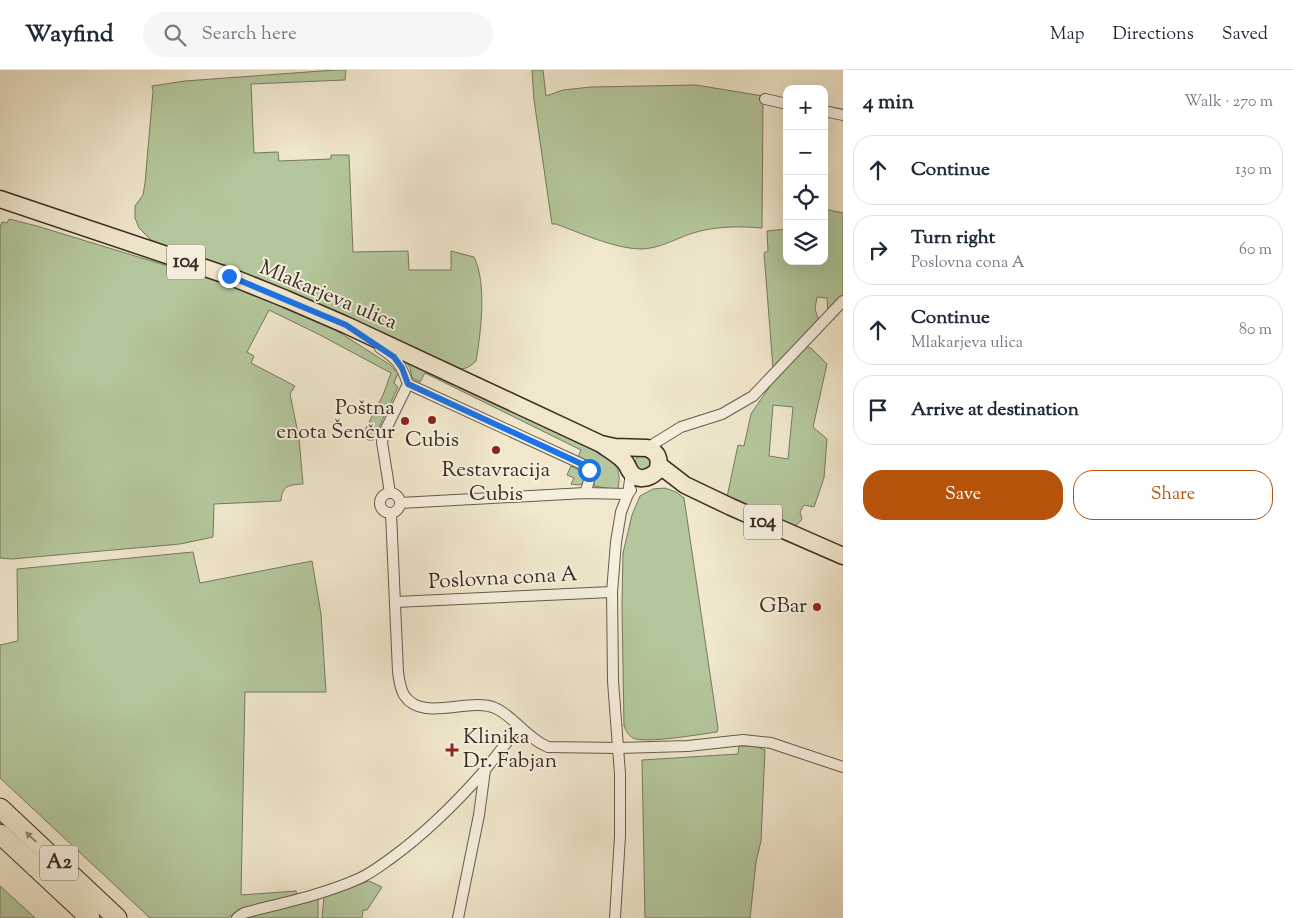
<!DOCTYPE html>
<html lang="en">
<head>
<meta charset="utf-8">
<style>
  body { margin:0; font-family:"Sorts Mill Goudy",serif; background:#f6f6f7; color:#1f2937 }
  .controls { position:absolute; right:15px; top:15px; display:grid; overflow:hidden; border-radius:10px; box-shadow:0 5px 20px #0002 }
  .controls button { width:45px; height:45px; display:grid; place-items:center; padding:0; border:0; border-bottom:1px solid #e0e1e3; background:#fff; color:#1f2937; font:25px sans-serif }
  .stop { position:absolute; width:15px; height:15px; margin:-11px; border:4px solid #1a73e8; border-radius:50%; background:#fff }
  .stop.end { background:#1a73e8; border-color:#fff; box-shadow:0 1px 5px #0008 }
  .list { margin:0; padding:0; list-style:none }
  h2 { display:flex; justify-content:space-between; align-items:center; height:65px; margin:0; padding:0 20px; font-size:21px }
  h2 small { font-size:16px; font-weight:400; color:#747a83 }
  .list li { display:grid; grid-template-columns:32px 1fr auto; gap:15px; align-items:center; box-sizing:border-box; height:70px; margin:0 10px 10px; padding:0 10px; border:1px solid #e0e1e3; border-radius:20px }
  .list b { display:block; font-size:19px; white-space:nowrap }
  .list p { margin:0; font-size:16px; white-space:nowrap; color:#747a83 }
  .list em { font-size:16px; font-style:normal; color:#747a83 }
  .actions { display:flex; gap:10px; padding:15px 20px }
  .actions a { flex:1; padding:11px 0; border:1px solid #b45309; border-radius:20px; text-align:center; font-size:18px; color:#b45309 }
  .actions .main { background:#b45309; color:#fff }
  .icon { flex:none; width:28px; height:28px; fill:none; stroke:currentColor; stroke-width:2; stroke-linecap:round; stroke-linejoin:round }
  .map { position:relative; flex:none; width:843px; height:848px; overflow:hidden }
  header { display:flex; align-items:center; gap:30px; box-sizing:border-box; height:70px; padding:0 25px; background:#fff; border-bottom:1px solid #e0e1e3 }
  header strong { font-size:24px }
  nav { display:flex; gap:28px; margin-inline-start:auto; font-size:18px }
  .search { width:350px; height:45px; background:#f6f6f7; display:flex; align-items:center; gap:12px; box-sizing:border-box; padding:0 18px; border-radius:28px; color:#747a83; font-size:19px }
  main { display:flex }
  aside { flex:1; background:#fff }
  .map>svg:first-child { display:block }
  .green { fill:#b4c79c; stroke:#78785f; fill-rule:evenodd }
  .lines { fill:none; stroke-linecap:round; stroke-linejoin:round }
  .street-casing { stroke:#69594c; stroke-width:12 }
  .primary-casing { stroke:#3c2a22; stroke-width:19 }
  .highway-casing { stroke:#3c2a22; stroke-width:21 }
  .street { stroke:#f5efde; stroke-width:10 }
  .primary { stroke:#f0e7cc; stroke-width:16 }
  .highway { stroke:#f0e7cc; stroke-width:19 }
  .oneway { fill:#968877 }
  .route { stroke:#1a73e8; stroke-width:6 }
  .poi-dot { fill:#8f2418; stroke:#f5efde; stroke-width:2 }
  .labels { text-anchor:middle; dominant-baseline:central; stroke-width:4; stroke-linejoin:round; paint-order:stroke }
  .shield { fill:#f5efde; stroke:#74655a; stroke-width:1 }
  .shield-label { font-size:20px; font-weight:bold; fill:#3c2a22 }
  .street-label { font-size:21px; fill:#3c2a22; stroke:#f5efde }
  .poi-label { font-size:21px; fill:#3c2a22; stroke:#f5efde; text-anchor:end }
</style>
</head>
<body>
<header>
<strong>Wayfind</strong>
<div class="search"><svg class="icon" aria-label="search" viewBox="0 0 24 24"><circle cx="10" cy="10" r="6"/><path d="M15 15l6 6"/></svg>Search here</div>
<nav><a>Map</a><a>Directions</a><a>Saved</a></nav>
</header>
<main>
<div class="map">
<svg width="843" height="848" viewBox="0 0 843 848">
  <rect width="100%" height="100%" fill="#f0e7cc"/>
  <filter id="stains"><feTurbulence type="fractalNoise" baseFrequency=".004" numOctaves="4"/><feColorMatrix values="0 0 0 0 .2 0 0 0 0 .09 0 0 0 0 .02 0 0 0 .5 -.17"/></filter>
  <radialGradient id="worn" r=".72"><stop offset=".6" stop-color="#630" stop-opacity="0"/><stop offset="1" stop-color="#630" stop-opacity=".3"/></radialGradient>
  <g class="green">
    <path d="M335,0H346L345,10L251,14L254,83L278,82L279,91L331,89V85H349L353,182L408,181L409,200H451V181L474,187C487,213 481,262 476,291C472,295 467,299 460,299C448,298 430,284 419,279C330,243 241,205 151,170L139,158L135,148V136L143,125L145,113L153,21L152,16L185,11Z"/>
    <path d="M532,0H543L546,26L563,20L591,17L696,15L763,26L762,158C739,156 713,156 690,164C673,170 658,179 640,179C612,178 581,163 556,154H552L534,30Z"/>
    <polygon points="824,139 843,143 843,227 828,242 827,228 817,227 815,239 818,248 821,249 773,298 764,183 768,181 767,161 787,159 787,191 824,191"/>
    <path d="M9,149L37,156L181,200L223,211L323,252L389,294L398,303L394,313L398,317L373,370H368L362,366L383,325L391,303L320,265L269,240L247,282L254,286L251,293L295,316L290,324L299,368L303,414C289,415 282,415 281,431L214,434L213,467L180,474L12,489L0,488V158L2,152L7,153Z"/>
    <path d="M804,276L811,278L827,294L813,357L827,369L824,408L814,437L804,435L800,442L802,449C798,455 795,456 789,456L727,427L738,375L744,376L751,344L755,338L777,306ZM773,335L793,337L788,389L769,386Z"/>
    <path d="M406,292L603,383C618,396 621,399 618,420L594,416L593,397L578,387L581,380L425,303L420,312L412,308L410,298Z"/>
    <circle cx="643" cy="393" r="8"/>
    <polygon points="571,396 587,404 583,413 579,415 571,414 574,408 567,405"/>
    <path d="M665,418L676,422L684,428L718,658L717,662C701,664 645,674 633,668C628,665 626,661 624,656L622,535L623,483L632,445L640,426L653,419Z"/>
    <polygon points="193,482 200,513 312,491 321,544 326,622 245,622 241,825 296,821 297,825 239,841 227,848 150,848 0,708 0,575 18,571 17,499"/>
    <polygon points="739,676 755,676 765,680 761,771 756,792 750,848 645,848 642,690 738,684"/>
    <polygon points="369,811 382,817 367,840 363,840 362,848 322,848 324,827"/>
    <polygon points="0,816 33,846 35,848 0,848"/>
    <polygon points="318,829 318,848 248,848 257,845"/>
  </g>
  <g class="lines">
    <g class="street-casing">
      <g id="street">
        <polyline points="765,29 787,34"/>
        <polyline points="824,41 843,45"/>
        <path d="M380,278C397,289 401,294 408,314L384,363L382,372L390,423"/>
        <path d="M408,314L586,396C593,404 588,414 585,423"/>
        <polyline points="647,378 681,357 722,344 753,326 843,231"/>
        <circle cx="390" cy="433" r="10"/>
        <polyline points="400,433 585,423 628,424 631,420"/>
        <path d="M391,443L398,602C399,610 400,618 404,625C422,653 468,627 495,638C514,646 526,668 548,677L618,678L688,676L743,670L771,673L843,697"/>
        <polyline points="395,532 612,522"/>
        <path d="M237,848L244,843C282,833 322,825 358,809C370,804 380,796 390,789C426,763 457,732 485,700"/>
        <polyline points="458,848 479,745 485,700 519,657"/>
        <polyline points="615,848 620,766 620,704 613,611 612,522 616,472 621,442 628,424 631,403"/>
      </g>
    </g>
    <g class="primary-casing">
      <g id="primary">
        <path d="M0,129L229,206L286,229L346,255L601,374C608,379 617,384 624,391C627,394 627,396 630,401C636,412 649,409 657,401C661,390 658,382 647,378L615,377L601,374"/>
        <polyline points="659,395 685,415 731,437 843,486"/>
      </g>
    </g>
    <g class="highway-casing">
      <g id="highway">
        <polyline points="0,738 117,848"/>
        <polyline points="0,764 90,848"/>
      </g>
    </g>
    <use href="#street" class="street"/>
    <use href="#primary" class="primary"/>
    <use href="#highway" class="highway"/>
  </g>
  <defs><path id="oneway-solid" d="M-6-.8H1V-3.2L6.5 0L1 3.2V.8H-6Z" transform="scale(1.25)"/></defs>
  <use class="oneway" href="#oneway-solid" transform="translate(31 767) rotate(-137)"/>
  <g class="lines">
    <polyline class="route" points="229,206 346,255 394,287 402,298 408,314 586,396 589,400"/>
  </g>
  <g class="poi-dot">
    <circle cx="432" cy="350" r="5"/>
    <circle cx="405" cy="351" r="5"/>
    <circle cx="496" cy="380" r="5"/>
    <circle cx="817" cy="537" r="5"/>
    <path d="M449.5 672.5h5v5h5v5h-5v5h-5v-5h-5v-5h5z"/>
  </g>
  <g class="labels">
    <g class="shield">
      <rect x="167" y="174.5" width="38" height="35" rx="4"/>
      <rect x="744" y="434.5" width="38" height="35" rx="4"/>
      <rect x="40" y="775.5" width="38" height="35" rx="4"/>
    </g>
    <g class="shield-label">
      <text x="186" y="192">104</text>
      <text x="763" y="452">104</text>
      <text x="59" y="793">A2</text>
    </g>
    <g class="street-label">
      <text transform="translate(328 226) rotate(23)">Mlakarjeva ulica</text>
      <text transform="translate(503 509) rotate(-3)">Poslovna cona A</text>
    </g>
    <g class="poi-label">
      <text x="395" y="339">Poštna<tspan x="395" dy="24">enota Šenčur</tspan></text>
      <text x="432" y="371" text-anchor="middle">Cubis</text>
      <text x="496" y="401" text-anchor="middle">Restavracija<tspan x="496" dy="24">Cubis</tspan></text>
      <text x="807" y="537">GBar</text>
      <text x="463" y="668" text-anchor="start">Klinika<tspan x="463" dy="24">Dr. Fabjan</tspan></text>
    </g>
  </g>
  <rect width="100%" height="100%" filter="url(#stains)"/>
  <rect width="100%" height="100%" fill="url(#worn)"/>
</svg>
<div class="controls">
<button>+</button>
<button>−</button>
<button><svg class="icon" aria-label="locate" viewBox="0 0 24 24"><circle cx="12" cy="12" r="6"/><path d="M12 2v4M12 18v4M2 12h4M18 12h4"/></svg></button>
<button><svg class="icon" aria-label="layers" viewBox="0 0 24 24"><path d="M12 4l9 5-9 5-9-5zM3 14l9 5 9-5"/></svg></button>
</div>
<div class="stop" style="left:589px;top:400px"></div>
<div class="stop end" style="left:229px;top:206px"></div>
</div>
<aside>
<h2>4 min<small>Walk · 270 m</small></h2>
<ul class="list">
<li><svg class="icon" aria-label="ahead" viewBox="0 0 24 24"><path d="M12 20V5M6 11l6-6 6 6"/></svg><div><b>Continue</b></div><em>130 m</em></li>
<li><svg class="icon" aria-label="right" viewBox="0 0 24 24"><path d="M7 20v-9h11M14 6l5 5-5 5"/></svg><div><b>Turn right</b><p>Poslovna cona A</p></div><em>60 m</em></li>
<li><svg class="icon" aria-label="ahead" viewBox="0 0 24 24"><path d="M12 20V5M6 11l6-6 6 6"/></svg><div><b>Continue</b><p>Mlakarjeva ulica</p></div><em>80 m</em></li>
<li><svg class="icon" aria-label="arrive" viewBox="0 0 24 24"><path d="M6 21V4h12l-3 4 3 4H6"/></svg><div><b>Arrive at destination</b></div></li>
</ul>
<div class="actions"><a class="main">Save</a><a>Share</a></div>
</aside>
</main>
</body>
</html>
